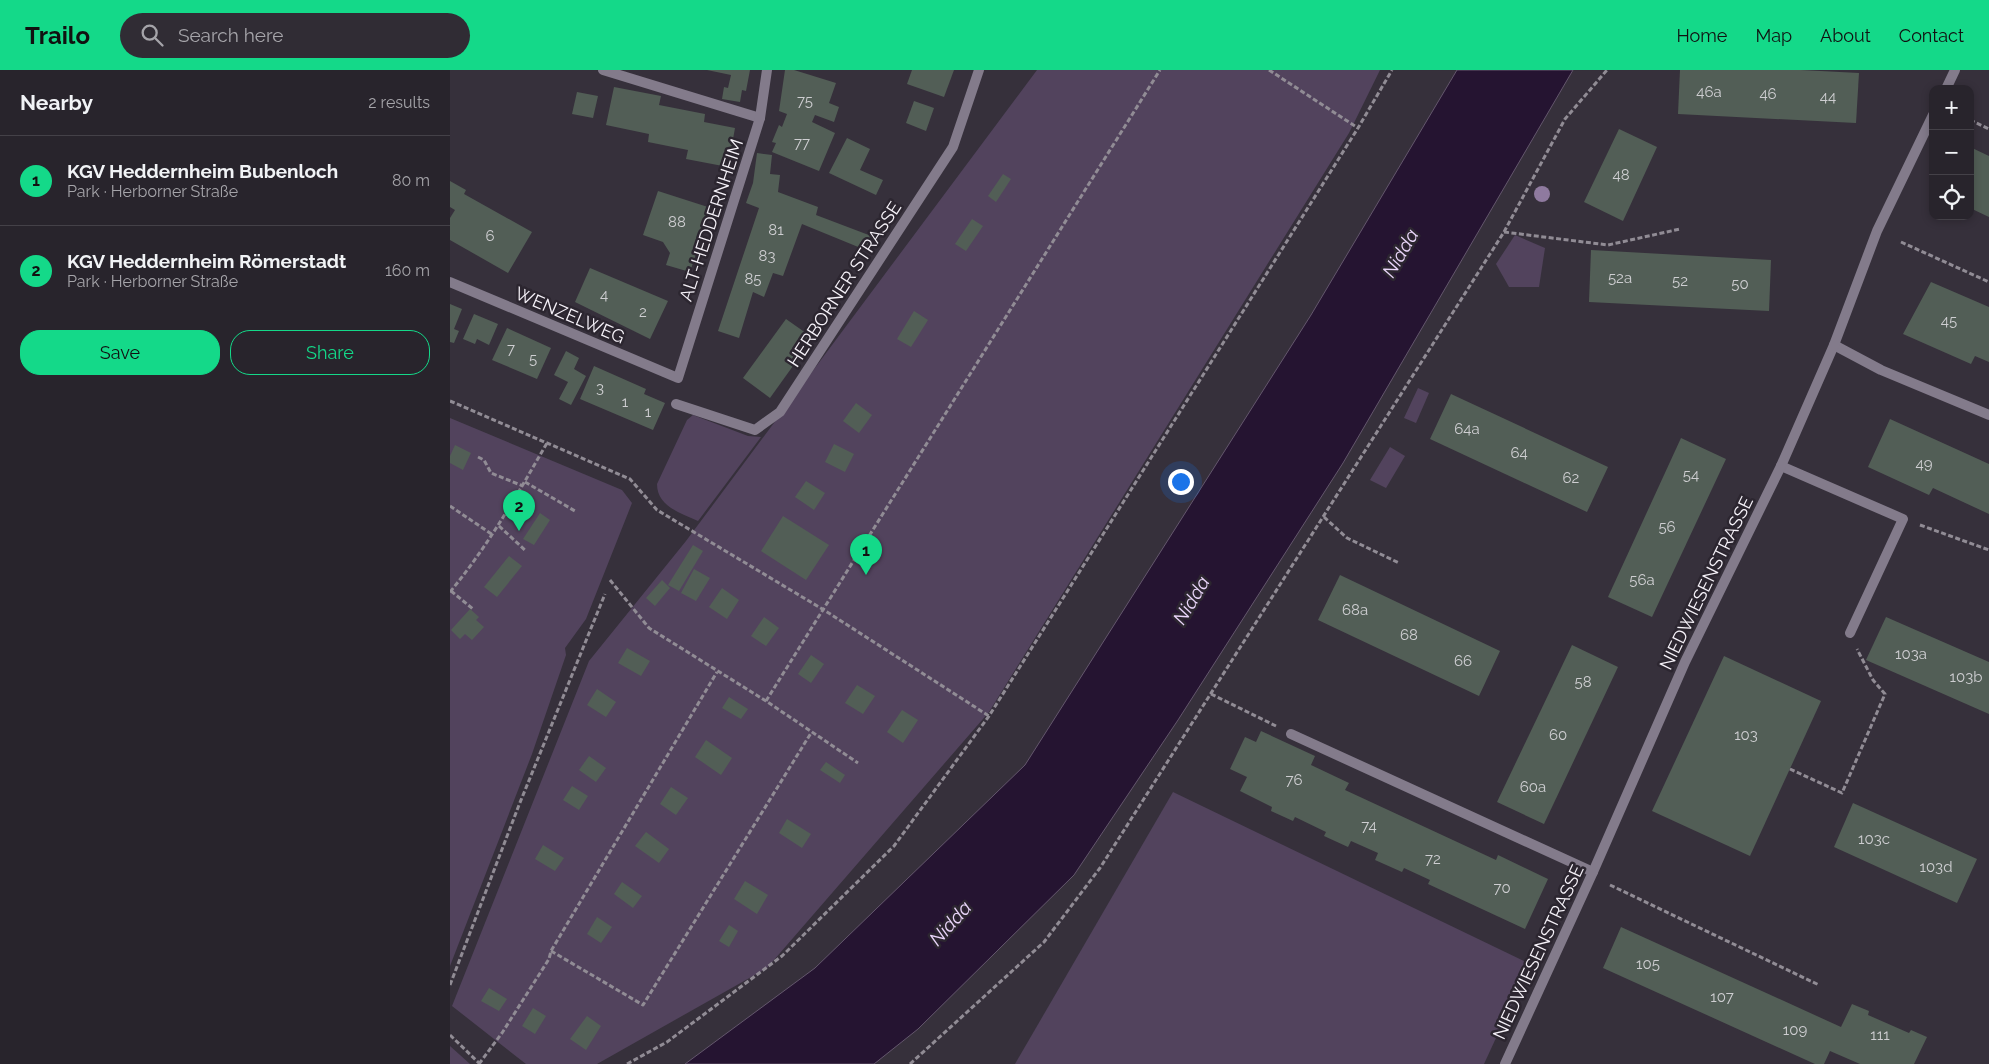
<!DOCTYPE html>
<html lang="en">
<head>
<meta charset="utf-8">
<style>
  body { margin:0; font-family:Raleway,sans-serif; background:#302c34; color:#f1f3f6 }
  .controls { position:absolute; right:15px; top:15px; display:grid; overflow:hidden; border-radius:10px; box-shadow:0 2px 8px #0003 }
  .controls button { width:45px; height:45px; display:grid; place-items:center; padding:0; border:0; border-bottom:1px solid #444148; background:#28242c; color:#f1f3f6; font:25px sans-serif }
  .you { position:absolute; left:730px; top:411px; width:18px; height:18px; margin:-12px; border:4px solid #fff; border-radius:50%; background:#1a73e8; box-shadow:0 0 0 8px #1a73e833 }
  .badge { display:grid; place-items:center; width:32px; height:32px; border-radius:50%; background:#14d989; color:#111; font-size:16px; font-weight:700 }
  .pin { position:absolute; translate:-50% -41px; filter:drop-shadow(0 1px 2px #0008) }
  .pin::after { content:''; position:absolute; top:26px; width:18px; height:15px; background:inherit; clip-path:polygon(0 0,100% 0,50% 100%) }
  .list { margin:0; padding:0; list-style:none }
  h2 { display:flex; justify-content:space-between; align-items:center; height:65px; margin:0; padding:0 20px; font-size:21px }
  h2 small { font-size:16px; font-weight:400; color:#a5a4a9 }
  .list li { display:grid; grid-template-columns:32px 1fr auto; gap:15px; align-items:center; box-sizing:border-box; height:90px; padding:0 20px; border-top:1px solid #444148 }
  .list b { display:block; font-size:19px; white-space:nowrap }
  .list p { margin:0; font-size:16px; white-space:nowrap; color:#a5a4a9 }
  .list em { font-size:16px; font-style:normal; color:#a5a4a9 }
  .actions { display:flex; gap:10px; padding:15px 20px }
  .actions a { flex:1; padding:11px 0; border:1px solid #14d989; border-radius:20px; text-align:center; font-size:18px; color:#14d989 }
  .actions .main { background:#14d989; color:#111 }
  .icon { flex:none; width:28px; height:28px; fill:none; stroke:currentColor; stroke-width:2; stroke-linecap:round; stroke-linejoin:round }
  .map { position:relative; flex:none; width:1539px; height:994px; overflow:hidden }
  header { display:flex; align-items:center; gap:30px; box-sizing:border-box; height:70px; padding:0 25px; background:#14d989; color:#111 }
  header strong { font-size:24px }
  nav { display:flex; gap:28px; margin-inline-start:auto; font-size:18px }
  .search { width:350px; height:45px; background:#302c34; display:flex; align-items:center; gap:12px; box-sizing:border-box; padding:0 18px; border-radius:28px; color:#a5a4a9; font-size:19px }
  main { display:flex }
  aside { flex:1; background:#28242c }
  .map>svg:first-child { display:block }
  .green { fill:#52435d }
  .water { fill:#251431; stroke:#64576d }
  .building { fill:#525e56 }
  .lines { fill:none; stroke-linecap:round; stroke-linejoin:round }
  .path { stroke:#918c95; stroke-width:3; stroke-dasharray:5 2.5; stroke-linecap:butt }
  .lane { stroke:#837b8b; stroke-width:10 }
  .street { stroke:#837b8b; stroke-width:10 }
  .tree { fill:#8f7a9f }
  .labels { text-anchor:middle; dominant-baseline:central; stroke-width:5; stroke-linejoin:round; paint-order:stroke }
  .number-label { font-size:15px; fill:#ceced1 }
  .street-label { font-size:18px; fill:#f7f3fa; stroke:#2c2630 }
  .water-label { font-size:19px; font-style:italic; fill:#ead6fa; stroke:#2c2630 }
</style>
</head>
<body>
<header>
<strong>Trailo</strong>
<div class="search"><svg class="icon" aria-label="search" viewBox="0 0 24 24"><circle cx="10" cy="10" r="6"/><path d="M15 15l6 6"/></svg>Search here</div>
<nav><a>Home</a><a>Map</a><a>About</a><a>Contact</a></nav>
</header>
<main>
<aside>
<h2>Nearby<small>2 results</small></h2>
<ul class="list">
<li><span class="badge">1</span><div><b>KGV Heddernheim Bubenloch</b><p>Park · Herborner Straße</p></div><em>80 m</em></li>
<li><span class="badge">2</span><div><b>KGV Heddernheim Römerstadt</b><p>Park · Herborner Straße</p></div><em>160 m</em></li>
</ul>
<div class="actions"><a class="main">Save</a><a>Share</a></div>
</aside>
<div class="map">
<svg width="1539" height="994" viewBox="0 0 1539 994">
  <rect width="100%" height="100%" fill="#36303b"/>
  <g class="green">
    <polygon points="587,0 930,0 899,63 539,642 317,898 147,994 76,994 2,936 139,591 236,471"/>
    <polygon points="1065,165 1095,178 1089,217 1059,217 1046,194"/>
    <polygon points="968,318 979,323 966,353 954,348"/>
    <path d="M243,345L298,366L311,367L248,451C230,443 207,436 207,414L237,350Z"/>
    <polygon points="0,348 172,420 182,433 136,549 115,578 116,585 82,684 0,896"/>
    <polygon points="940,377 955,386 936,418 920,410"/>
    <polygon points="723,722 1080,894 1034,994 565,994"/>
    <polygon points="0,976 20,994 0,994"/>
  </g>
  <polygon class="water" points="1007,0 1123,0 893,393 728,650 624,805 468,959 424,994 235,994 365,898 575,695 861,245"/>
  <g class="building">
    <polygon points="257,0 300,0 296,21 292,20 290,32 272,29 274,17 278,18 281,5"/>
    <polygon points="335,0 344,0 386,13 379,33 389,37 384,52 365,45 362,52 385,63 369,101 322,82 326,73 322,72 329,55 332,57 337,44 329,41"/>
    <polygon points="462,0 504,0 494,27 457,14"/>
    <polygon points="1230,0 1351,0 1409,3 1406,53 1228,44"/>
    <polygon points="164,17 211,26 209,35 255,44 254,52 285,58 278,97 236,89 238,80 198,72 199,64 156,55"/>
    <polygon points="127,22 148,26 143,48 122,44"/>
    <polygon points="464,31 484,38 476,61 456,53"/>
    <polygon points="1169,59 1207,77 1173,151 1134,132"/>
    <polygon points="397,68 420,79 410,100 433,110 426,125 379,103"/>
    <polygon points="1520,77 1539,86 1539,147 1520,138"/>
    <polygon points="307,83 322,85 320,104 330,105 328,122 368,137 366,145 424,167 418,181 352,154 333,206 323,203 314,227 303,222 289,268 268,261 309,138 296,133 303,113"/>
    <polygon points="553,104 561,109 546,132 538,126"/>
    <polygon points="0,111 16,120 14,124 82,162 58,203 0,170 0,148 5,140 0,137"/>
    <polygon points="208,121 261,138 240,202 216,195 220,183 213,172 193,165"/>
    <polygon points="522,149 533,156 516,181 505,174"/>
    <polygon points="1141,180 1321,190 1319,241 1139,232"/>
    <polygon points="140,198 218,231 200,269 125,232"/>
    <polygon points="1481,212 1539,237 1539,292 1525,286 1521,294 1453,264"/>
    <polygon points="0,234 12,239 4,259 9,261 4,273 0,272"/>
    <polygon points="464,241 478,250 461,277 447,269"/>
    <polygon points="24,244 48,254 39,275 27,269 25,274 13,269"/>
    <polygon points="336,249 363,268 320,328 293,308"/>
    <polygon points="57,258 101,278 87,309 42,290"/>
    <polygon points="116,281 129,288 124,299 136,306 121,335 109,329 118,312 104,305"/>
    <polygon points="144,296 196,319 194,324 215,333 203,360 130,329"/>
    <polygon points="1001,324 1158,397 1137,442 980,369"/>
    <polygon points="406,333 422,345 409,363 393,351"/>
    <polygon points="1440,349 1539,394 1539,444 1483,418 1479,425 1418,397"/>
    <polygon points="1231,368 1276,389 1202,547 1158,527"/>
    <polygon points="384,374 404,384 395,402 375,392"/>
    <polygon points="5,375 21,383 13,400 0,393 0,386"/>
    <polygon points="356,411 375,423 364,440 345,427"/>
    <polygon points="90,443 100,450 84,475 73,469"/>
    <polygon points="333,446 379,475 356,510 311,481"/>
    <polygon points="243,475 253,481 229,521 218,515"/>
    <polygon points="59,486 72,496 47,527 34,517"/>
    <polygon points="244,499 260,508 246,531 231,523"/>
    <polygon points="890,505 1050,581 1029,626 868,550"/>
    <polygon points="212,510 220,518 205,536 196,528"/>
    <polygon points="272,518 289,530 277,549 259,537"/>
    <polygon points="20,539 29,547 26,550 34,557 22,570 15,564 10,569 1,560"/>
    <polygon points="314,547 329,558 316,576 301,566"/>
    <polygon points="1436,547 1539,592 1539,644 1416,590"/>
    <polygon points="1122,575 1168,597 1094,754 1047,732"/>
    <polygon points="177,578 200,591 191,606 168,593"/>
    <polygon points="361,585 374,594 361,613 348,604"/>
    <polygon points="1274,586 1371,631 1300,786 1202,741"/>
    <polygon points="407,615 425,626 413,644 395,633"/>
    <polygon points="147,619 166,632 156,647 137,635"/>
    <polygon points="279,627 298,639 291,649 272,638"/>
    <polygon points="452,640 468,650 453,673 437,662"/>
    <polygon points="811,661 865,686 861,695 899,713 895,720 1046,790 1048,785 1098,809 1075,859 978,814 980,810 954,798 952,802 925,790 928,783 901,771 898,777 874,766 876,762 845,747 843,751 821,741 822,737 790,721 797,707 780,699 795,667 806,672"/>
    <polygon points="256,670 282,688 271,705 245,687"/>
    <polygon points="139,686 156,698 146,712 129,700"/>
    <polygon points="376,692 395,705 390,713 370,700"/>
    <polygon points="122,716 138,726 129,740 113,730"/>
    <polygon points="221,717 238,728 226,745 210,734"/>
    <polygon points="1403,733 1527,789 1507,833 1384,777"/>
    <polygon points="337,749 361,764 352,778 329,763"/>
    <polygon points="196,762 219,779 209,793 185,776"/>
    <polygon points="93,775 114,788 105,801 85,789"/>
    <polygon points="295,811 318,825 307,844 284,829"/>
    <polygon points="172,812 192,826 183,838 164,824"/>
    <polygon points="147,847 162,857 151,873 137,864"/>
    <polygon points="279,855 288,861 279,877 269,871"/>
    <polygon points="1171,857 1391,957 1402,934 1419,941 1418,945 1459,963 1461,960 1477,967 1464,994 1410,994 1380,981 1374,994 1365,994 1153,898"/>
    <polygon points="39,918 57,929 49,941 31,931"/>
    <polygon points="83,938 96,946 85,964 72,956"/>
    <polygon points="137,946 151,956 136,980 120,969"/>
  </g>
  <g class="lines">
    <g class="path">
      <polyline points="819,0 908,58"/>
      <polyline points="1520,50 1539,59"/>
      <polyline points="1054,162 1158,175 1230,159"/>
      <polyline points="1451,172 1539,212"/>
      <polyline points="0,331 180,409 207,440 374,540 539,646"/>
      <polyline points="28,387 34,390 41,403 73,416"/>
      <polyline points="75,412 125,441"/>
      <polyline points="0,436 43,465"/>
      <polyline points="874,447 897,468 949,493"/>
      <polyline points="1470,455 1539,480"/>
      <polyline points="49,456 76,481"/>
      <polyline points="160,510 199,558 316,631 408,693"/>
      <polyline points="1,521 23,539"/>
      <path d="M0,522C38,476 67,425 97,373"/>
      <polyline points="761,624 826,656"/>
      <polyline points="316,631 710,0"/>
      <polyline points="1340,699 1392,723 1435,624 1423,610 1407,579"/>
      <polyline points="1160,815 1369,915"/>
      <polyline points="101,881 193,935 361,663"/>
      <polyline points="0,915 69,735 155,524"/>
      <polyline points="0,965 30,994"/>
      <polyline points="29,994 52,963 99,889 101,881 267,602"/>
      <polyline points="177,994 217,972 332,886 444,776 539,646 908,58 942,0"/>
      <polyline points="460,994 594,872 650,798 1054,162 1115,49 1157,0"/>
    </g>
    <g class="lane">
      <polyline points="153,0 310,48"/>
      <polyline points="1384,275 1431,300 1539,345"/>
      <polyline points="1331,396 1453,449 1400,563"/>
      <polyline points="841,664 1143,802"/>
    </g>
    <g class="street">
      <polyline points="1496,19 1505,0"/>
      <polyline points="0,212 228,308 310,48 317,0"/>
      <polyline points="226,334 305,360 330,342 503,77 529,0"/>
      <polyline points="1055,994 1143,802 1235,592 1331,396 1384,275 1427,161 1483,45"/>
    </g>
  </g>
  <circle class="tree" cx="1092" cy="124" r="8"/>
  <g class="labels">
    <g class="number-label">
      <text x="1259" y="22">46a</text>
      <text x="1318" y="24">46</text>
      <text x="1378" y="27">44</text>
      <text x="355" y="31">75</text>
      <text x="352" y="73">77</text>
      <text x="1171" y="105">48</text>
      <text x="227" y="152">88</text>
      <text x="326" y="160">81</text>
      <text x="40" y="166">6</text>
      <text x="317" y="186">83</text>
      <text x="1170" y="208">52a</text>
      <text x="303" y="209">85</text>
      <text x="1230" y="211">52</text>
      <text x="1290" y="214">50</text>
      <text x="154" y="225">4</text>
      <text x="193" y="242">2</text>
      <text x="1499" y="251">45</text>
      <text x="61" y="279">7</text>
      <text x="83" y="289">5</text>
      <text x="150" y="318">3</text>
      <text x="175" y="332">1</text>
      <text x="198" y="342">1</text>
      <text x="1017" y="359">64a</text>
      <text x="1069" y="383">64</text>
      <text x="1474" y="394">49</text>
      <text x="1241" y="405">54</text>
      <text x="1121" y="408">62</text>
      <text x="1217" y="457">56</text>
      <text x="1192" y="510">56a</text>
      <text x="905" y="540">68a</text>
      <text x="959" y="565">68</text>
      <text x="1461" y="584">103a</text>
      <text x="1013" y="591">66</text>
      <text x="1516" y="607">103b</text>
      <text x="1133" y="612">58</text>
      <text x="1108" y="665">60</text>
      <text x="1296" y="665">103</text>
      <text x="844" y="710">76</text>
      <text x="1083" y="717">60a</text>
      <text x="919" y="756">74</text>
      <text x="1424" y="769">103c</text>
      <text x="983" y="789">72</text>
      <text x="1486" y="797">103d</text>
      <text x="1052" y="818">70</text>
      <text x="1198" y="894">105</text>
      <text x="1272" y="927">107</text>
      <text x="1345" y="960">109</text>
      <text x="1430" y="965">111</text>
    </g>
    <g class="street-label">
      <text transform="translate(261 150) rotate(-72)">ALT-HEDDERNHEIM</text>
      <text transform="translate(394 214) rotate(-57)">HERBORNER STRASSE</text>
      <text transform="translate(120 245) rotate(23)">WENZELWEG</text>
      <text transform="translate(1256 513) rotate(-64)">NIEDWIESENSTRASSE</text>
      <text transform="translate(1088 882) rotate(-65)">NIEDWIESENSTRASSE</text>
    </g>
    <g class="water-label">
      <text transform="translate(950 183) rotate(-60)">Nidda</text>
      <text transform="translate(741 530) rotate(-59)">Nidda</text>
      <text transform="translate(500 853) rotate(-48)">Nidda</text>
    </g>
  </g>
</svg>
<div class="controls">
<button>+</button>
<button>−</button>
<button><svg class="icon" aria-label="locate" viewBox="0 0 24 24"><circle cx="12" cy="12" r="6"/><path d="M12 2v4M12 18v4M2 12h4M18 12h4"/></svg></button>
</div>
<div class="you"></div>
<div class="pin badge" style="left:416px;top:505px">1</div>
<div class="pin badge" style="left:69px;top:461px">2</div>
</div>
</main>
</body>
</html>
